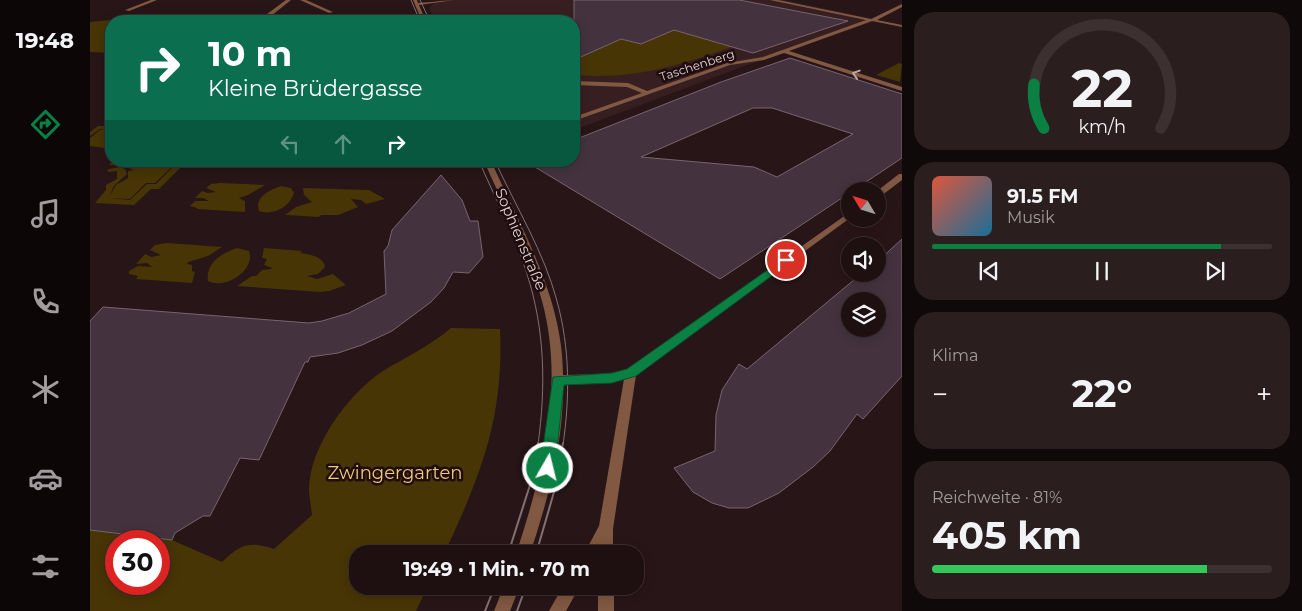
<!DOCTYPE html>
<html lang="de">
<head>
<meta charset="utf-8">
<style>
  body { margin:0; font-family:Montserrat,sans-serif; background:#2b1e1f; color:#f1f3f6; height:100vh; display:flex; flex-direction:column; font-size:19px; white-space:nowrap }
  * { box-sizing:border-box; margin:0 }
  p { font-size:16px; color:#a19d9f }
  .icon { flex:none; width:28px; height:28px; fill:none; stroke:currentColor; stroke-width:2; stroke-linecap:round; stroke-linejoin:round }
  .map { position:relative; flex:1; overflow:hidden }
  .panel { display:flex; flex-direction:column; gap:12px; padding:12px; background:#100909; width:400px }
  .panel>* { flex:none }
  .banner { position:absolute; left:15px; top:15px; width:475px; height:152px; border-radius:20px; box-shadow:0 2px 12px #0003,0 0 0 1px #3c3031; background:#0b6e4f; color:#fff; overflow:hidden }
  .needle { width:32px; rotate:308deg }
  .buttons { position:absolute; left:751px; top:182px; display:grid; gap:10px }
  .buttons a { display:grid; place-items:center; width:45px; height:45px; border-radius:50%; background:#1e1011; box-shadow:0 2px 12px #0003,0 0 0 1px #3c3031; font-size:25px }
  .speed { position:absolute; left:15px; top:530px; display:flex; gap:10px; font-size:25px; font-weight:700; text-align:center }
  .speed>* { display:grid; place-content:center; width:65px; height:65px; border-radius:50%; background:#1e1011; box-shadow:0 2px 12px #0003,0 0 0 1px #3c3031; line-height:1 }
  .speed .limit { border:8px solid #d22; background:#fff; color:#111 }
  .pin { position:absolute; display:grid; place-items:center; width:42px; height:42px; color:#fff; margin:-21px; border:2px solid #fff; border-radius:50%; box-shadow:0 1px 5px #0007 }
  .me { position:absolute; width:55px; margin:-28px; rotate:8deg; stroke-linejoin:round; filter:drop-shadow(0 0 4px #0008) }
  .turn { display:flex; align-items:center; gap:18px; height:105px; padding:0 20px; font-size:22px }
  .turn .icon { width:65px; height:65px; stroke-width:2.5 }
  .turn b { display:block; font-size:35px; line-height:42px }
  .lanes { display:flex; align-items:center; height:48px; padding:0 20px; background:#0003; justify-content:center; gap:25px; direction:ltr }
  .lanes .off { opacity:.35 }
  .big { font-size:38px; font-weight:700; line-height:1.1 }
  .panel .widget { flex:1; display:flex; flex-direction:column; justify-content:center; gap:8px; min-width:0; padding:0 18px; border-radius:20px; background:#2b1e1f }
  .panel .dial { align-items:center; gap:0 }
  .dial svg { height:130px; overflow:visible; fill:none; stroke:#3c3031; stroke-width:7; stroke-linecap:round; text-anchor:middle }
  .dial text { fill:#f1f3f6; stroke:none }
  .song { display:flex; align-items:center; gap:15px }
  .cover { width:60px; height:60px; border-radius:8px; background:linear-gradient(135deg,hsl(10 70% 55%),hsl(200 70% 35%)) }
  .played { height:5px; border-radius:2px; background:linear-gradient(90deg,#0b8043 85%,#3c3031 85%) }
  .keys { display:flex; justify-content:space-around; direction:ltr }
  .heat { display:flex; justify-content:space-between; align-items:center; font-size:28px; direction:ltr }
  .charge { height:8px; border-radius:4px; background:linear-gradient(90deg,#34c759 81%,#3c3031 0) }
  .trip { position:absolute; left:259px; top:545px; width:295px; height:50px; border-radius:20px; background:#1e1011; box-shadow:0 2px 12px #0003,0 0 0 1px #3c3031; font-weight:700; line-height:50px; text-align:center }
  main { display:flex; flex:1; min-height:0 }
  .tabs { display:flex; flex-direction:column; width:90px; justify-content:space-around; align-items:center; background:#0c0607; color:#a19d9f }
  .tabs .icon { width:35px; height:35px }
  .tabs .selected { color:#0b8043 }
  .tabs b { font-size:22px; color:#f1f3f6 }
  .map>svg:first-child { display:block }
  .built { fill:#371f21 }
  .green { fill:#483506; fill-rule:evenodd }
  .building { fill:#44333e; stroke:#77646f; fill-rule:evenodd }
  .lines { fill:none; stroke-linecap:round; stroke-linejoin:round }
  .street { fill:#815841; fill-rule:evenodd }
  .tram-far1 { stroke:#827273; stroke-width:1 }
  .tram { stroke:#827273; stroke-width:2 }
  .oneway { stroke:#bea79f }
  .route { fill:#0b8043; stroke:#07532c }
  .labels { text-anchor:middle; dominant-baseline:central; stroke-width:5; stroke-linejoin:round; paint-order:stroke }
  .far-street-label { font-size:12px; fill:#dfd2d2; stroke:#1e0c0e }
  .street-label { font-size:15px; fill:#dfd2d2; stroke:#1e0c0e }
  .near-park-label { font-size:18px; fill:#f2ca76; stroke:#1e0c0e }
</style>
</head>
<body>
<main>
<nav class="tabs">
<b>19:48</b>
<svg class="icon selected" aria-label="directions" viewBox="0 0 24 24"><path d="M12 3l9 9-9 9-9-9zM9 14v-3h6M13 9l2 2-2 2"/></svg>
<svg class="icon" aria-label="music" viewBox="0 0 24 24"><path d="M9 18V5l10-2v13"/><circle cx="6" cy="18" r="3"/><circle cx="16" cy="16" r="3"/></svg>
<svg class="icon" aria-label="phone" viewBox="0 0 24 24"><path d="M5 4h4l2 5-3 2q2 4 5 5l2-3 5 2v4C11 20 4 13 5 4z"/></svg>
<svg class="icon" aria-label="climate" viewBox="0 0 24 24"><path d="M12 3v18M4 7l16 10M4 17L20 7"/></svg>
<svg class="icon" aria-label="car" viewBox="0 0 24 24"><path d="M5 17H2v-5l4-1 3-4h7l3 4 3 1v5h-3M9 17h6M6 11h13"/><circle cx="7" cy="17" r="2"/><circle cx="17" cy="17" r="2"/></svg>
<svg class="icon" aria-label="filters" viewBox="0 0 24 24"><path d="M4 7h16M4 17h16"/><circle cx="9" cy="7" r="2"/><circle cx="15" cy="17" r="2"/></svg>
</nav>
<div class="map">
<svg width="812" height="611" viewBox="0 0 812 611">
  <rect width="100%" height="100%" fill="#281517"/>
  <!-- built -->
  <path class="built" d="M350,0H694L788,20L649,68L484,130V21H345L339,8L346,1Z"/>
  <!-- green -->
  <path class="green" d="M29,19L118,21H21V53L0,52V22Z
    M584,30L642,47C587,66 543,80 484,75V54L492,56L524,37L551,44Z
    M809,63L812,64L810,82L786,75Z
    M17,124H21V127L16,130L21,127V149L0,146V138L10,130H15L10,129L0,136V132L8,126H14Z
    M28,161V164L37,161L54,162L48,166L42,165L47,168L54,166L58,161H88L65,183H56L40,199L18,198L40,200L57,184H66L89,161H97L69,189H61L44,205L5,203L16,190V185L27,179V171L19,172L17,171L19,169L30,167L35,169L37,174L24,186L19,197L26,185L38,178V171L44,170L33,166L19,165L22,162Z
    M130,183L175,185L158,195L149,198L155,201V212L107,209V208L100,206L105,201H119L113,198H105L112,191L118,193L126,192L116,188L121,184Z
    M191,186L201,188L204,193C200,207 183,216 169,211C164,197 180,190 191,186Z
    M213,188L279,190L295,199L276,204L271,200L261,199L268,207L248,215H231L229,217L195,215L206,207L222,202L214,195Z
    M77,243L132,247L118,256L98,262L97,264L102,265V271L105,272L102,283L46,279L48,276L39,274V271L48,266L62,267L57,263L46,264L55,254L61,257L71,255L60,250L65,245Z
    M147,248L159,251C166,270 135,290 118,281C115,263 132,253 147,248Z
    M174,248L212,251L210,253C220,254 234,257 235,267L228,274L217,276L227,279L243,274L256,285L239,291L230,292L147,286L162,276H166L172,270L181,269L182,268L174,265L177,259L172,258Z
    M361,328L410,329C414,418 391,475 354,554H268V586H338L326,611H0V530L82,540L132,562C151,544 159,541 184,549L222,515C221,507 220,499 219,492C218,448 258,394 293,371C316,357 340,346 361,328ZM26,541H69V584H26Z"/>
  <!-- building -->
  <path class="building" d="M484,0H649L758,21L663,53L584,30L551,44L531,39L484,60Z
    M700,58L812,94V158L630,279L435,161H484V140L631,82ZM663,108H682L763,134L687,177L664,167L551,157Z
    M351,175L372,200L380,221H388L393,257L379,273L363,272L354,288L341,302L302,331L272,345L248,353L220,357L218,362H215L169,460L150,458L120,516H113L85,533L82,540L0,530V321L13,307L219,323L232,321L259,313L296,294L294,251L298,246L302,230Z
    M812,239V376L773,419L767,414L740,451L723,467L689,493L658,508H639L622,503L603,492L584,468L625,451L626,415L632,390L649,364L657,369L771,274H788V261ZM760,301H788V329H760Z"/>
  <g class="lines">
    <!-- street -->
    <path class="street" d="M61,0H67L39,11L35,10Z
      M196,0H201L181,16H177V14Z
      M210,0H216L243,12L239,13Z
      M323,0H327L328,3L365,0L329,5L336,21H332Z
      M680,0H688L781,19L812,4V7L787,20L812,25V27L782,21L699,51L812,87V91L694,53L674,60L640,65L484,121V117L552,93L537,87L484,85V81L538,83L557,91L637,63L673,57L776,20Z
      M394,161H401C432,230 473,298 473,375L523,374L537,370L760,212V218L546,375L523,529V554H494L509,526L534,379L523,382L473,384C474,442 458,499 440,554H426C453,472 475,386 452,301C439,253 414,207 394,161Z
      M809,174H812V180L791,196H788L787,191Z
      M414,586H430L420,611H404Z
      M473,586H490L476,611H459Z
      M508,586H524V611H508Z"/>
    <!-- tram-far1 -->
    <path class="tram-far1" d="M321,0L330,21
      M330,0L340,21
      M389,161C405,198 425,235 437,274C455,330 456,386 448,445
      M405,161C426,207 454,252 467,301C480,348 480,397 473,445"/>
    <!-- tram -->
    <path class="tram" d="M418,554L440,485L448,443
      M446,554L464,492L473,443
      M395,611L405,586
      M427,611L436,586"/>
  </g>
  <!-- one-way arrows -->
  <defs><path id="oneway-chevron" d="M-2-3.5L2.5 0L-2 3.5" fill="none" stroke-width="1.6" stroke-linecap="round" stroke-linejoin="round" transform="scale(1.25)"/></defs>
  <use class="oneway" href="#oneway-chevron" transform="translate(766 74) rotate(-162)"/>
  <!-- route -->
  <path class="route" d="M696,257L701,260L699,263L546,376L522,383L474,385L465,468L463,473L458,475L452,473L450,468L463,377L522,373L537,369Z"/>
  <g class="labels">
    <!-- far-street labels -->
    <g class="far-street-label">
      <text transform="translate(607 65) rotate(-18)">Taschenberg</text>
    </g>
    <!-- street labels -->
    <g class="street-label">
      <text transform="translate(431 239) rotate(67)">Sophienstraße</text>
    </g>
    <!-- near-park labels -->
    <g class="near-park-label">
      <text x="305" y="473">Zwingergarten</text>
    </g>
  </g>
</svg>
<div class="buttons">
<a><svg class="needle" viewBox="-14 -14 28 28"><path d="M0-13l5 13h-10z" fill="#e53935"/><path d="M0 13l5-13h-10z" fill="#a19d9f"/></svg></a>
<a><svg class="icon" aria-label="sound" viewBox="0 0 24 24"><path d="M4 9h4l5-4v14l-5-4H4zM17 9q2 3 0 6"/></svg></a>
<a><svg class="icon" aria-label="layers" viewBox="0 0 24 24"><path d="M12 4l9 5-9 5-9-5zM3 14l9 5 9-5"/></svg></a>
</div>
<div class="speed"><div class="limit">30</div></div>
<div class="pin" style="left:696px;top:260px;background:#d93025"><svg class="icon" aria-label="arrive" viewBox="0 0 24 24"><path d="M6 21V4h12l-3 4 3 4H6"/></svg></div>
<svg class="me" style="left:458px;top:468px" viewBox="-20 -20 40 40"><circle r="17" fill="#0b8043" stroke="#fff" stroke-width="3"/><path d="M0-11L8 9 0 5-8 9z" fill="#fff"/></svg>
<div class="trip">19:49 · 1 Min. · 70 m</div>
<div class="banner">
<div class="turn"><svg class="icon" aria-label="right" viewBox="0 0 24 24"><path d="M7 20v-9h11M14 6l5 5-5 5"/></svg><div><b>10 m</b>Kleine Brüdergasse</div></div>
<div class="lanes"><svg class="icon off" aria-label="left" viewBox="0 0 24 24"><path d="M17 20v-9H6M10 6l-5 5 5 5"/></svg><svg class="icon off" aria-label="ahead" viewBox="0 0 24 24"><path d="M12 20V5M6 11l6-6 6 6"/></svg><svg class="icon" aria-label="right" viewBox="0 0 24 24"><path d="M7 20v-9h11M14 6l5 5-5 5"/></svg></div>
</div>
</div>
<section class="panel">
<div class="widget dial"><svg viewBox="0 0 100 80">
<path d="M14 69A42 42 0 1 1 86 69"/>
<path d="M14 69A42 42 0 0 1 8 42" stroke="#0b8043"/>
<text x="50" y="56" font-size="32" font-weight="700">22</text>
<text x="50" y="72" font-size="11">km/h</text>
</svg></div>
<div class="widget">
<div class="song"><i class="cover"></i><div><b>91.5 FM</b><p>Musik</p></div></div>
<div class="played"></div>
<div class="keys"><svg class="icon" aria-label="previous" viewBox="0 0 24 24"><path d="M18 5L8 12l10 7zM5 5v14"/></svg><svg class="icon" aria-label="pause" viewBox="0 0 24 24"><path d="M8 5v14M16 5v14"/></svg><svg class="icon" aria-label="next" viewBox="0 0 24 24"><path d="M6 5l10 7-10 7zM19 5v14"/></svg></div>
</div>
<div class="widget"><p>Klima</p>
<div class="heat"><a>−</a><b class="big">22°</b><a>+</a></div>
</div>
<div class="widget"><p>Reichweite · 81%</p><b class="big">405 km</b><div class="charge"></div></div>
</section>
</main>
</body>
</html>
